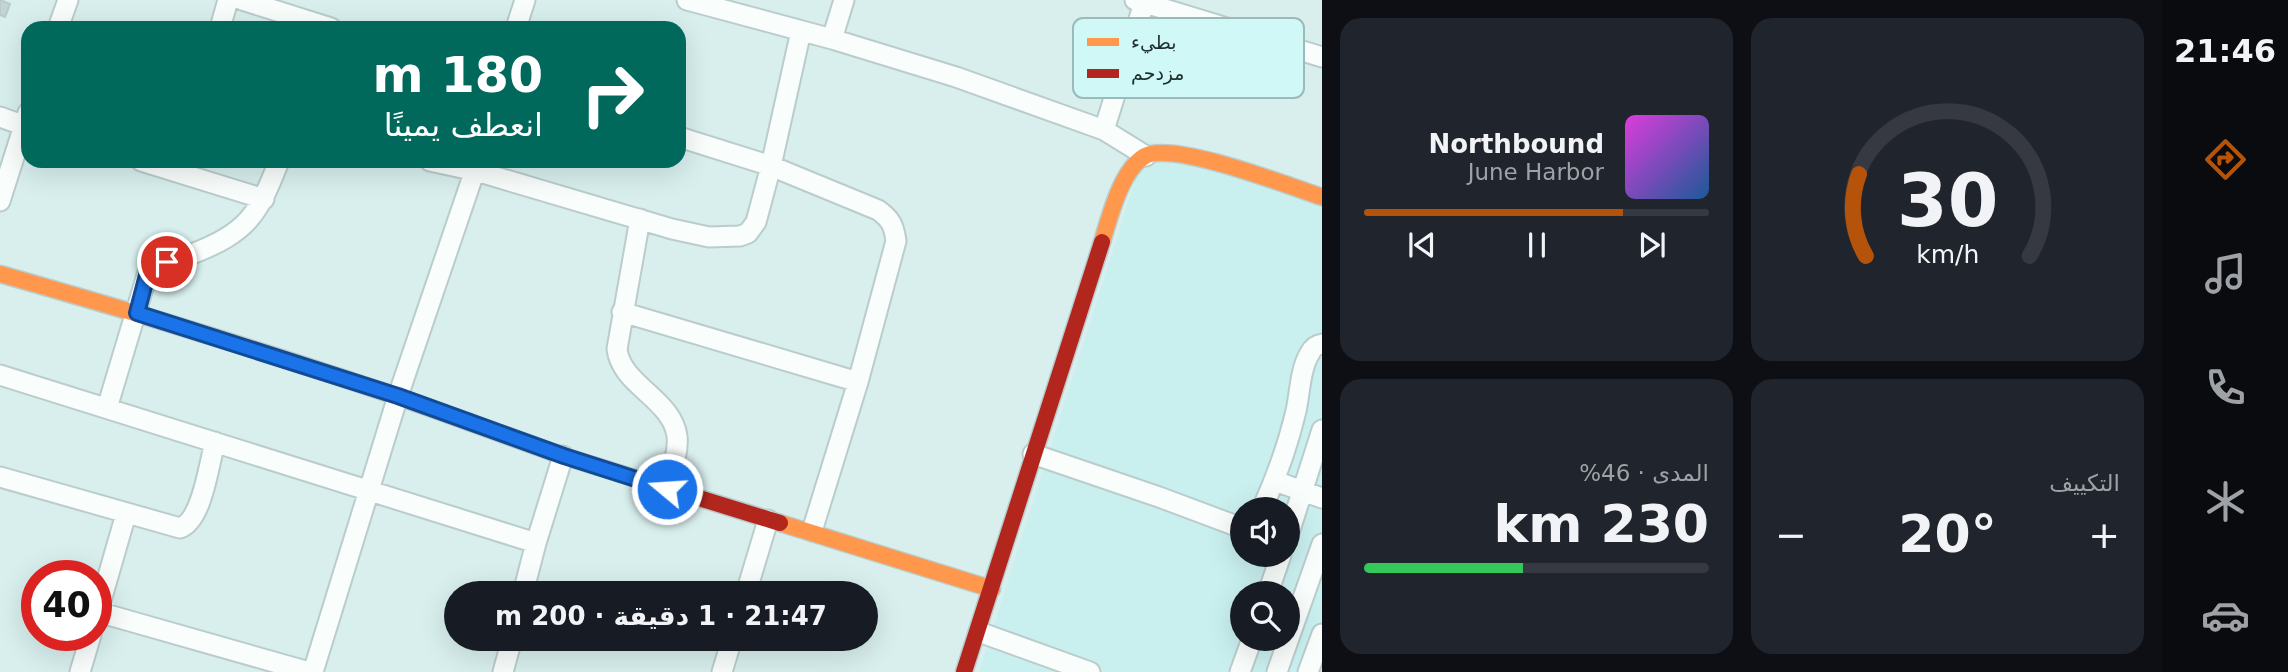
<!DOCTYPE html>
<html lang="ar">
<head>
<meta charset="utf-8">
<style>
  body { margin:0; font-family:"DejaVu Sans",Vazirmatn,sans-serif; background:#20242c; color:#f1f3f6; direction:rtl; height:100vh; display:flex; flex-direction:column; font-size:26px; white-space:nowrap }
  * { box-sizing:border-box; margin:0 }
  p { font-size:23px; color:#9ea1a6 }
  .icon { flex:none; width:38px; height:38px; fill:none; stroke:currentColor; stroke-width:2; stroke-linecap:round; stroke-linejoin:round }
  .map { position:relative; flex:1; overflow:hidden; direction:ltr }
  .panel { display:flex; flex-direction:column; gap:18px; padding:18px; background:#0d0f14; width:840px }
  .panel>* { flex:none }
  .guide { position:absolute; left:21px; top:21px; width:665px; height:147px; border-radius:21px; box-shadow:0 7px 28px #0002; direction:rtl; background:#00695c; color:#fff; overflow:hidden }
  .buttons { position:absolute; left:1230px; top:497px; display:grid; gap:14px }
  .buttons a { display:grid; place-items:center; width:70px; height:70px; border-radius:50%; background:#171b24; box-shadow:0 7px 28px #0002; font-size:35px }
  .speed { position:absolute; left:21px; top:560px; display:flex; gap:14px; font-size:35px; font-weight:700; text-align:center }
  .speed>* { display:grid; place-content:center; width:91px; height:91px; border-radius:50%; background:#171b24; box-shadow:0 7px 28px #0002; line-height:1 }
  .speed .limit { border:10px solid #d22; background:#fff; color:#111 }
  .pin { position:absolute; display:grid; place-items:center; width:60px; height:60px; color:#fff; margin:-30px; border:4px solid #fff; border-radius:50%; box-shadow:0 2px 7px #0007 }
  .me { position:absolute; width:77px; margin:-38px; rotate:288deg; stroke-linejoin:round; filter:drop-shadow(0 0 5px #0008) }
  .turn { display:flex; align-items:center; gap:24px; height:147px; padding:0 28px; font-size:32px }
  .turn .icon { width:91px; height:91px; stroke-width:2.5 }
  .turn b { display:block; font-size:49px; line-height:60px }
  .big { font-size:52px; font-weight:700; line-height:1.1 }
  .panel .widget { flex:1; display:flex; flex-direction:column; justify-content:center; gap:10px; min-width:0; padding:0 24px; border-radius:21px; background:#20242c }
  .panel .dial { align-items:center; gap:0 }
  .dial svg { height:182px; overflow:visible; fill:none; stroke:#363941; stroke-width:7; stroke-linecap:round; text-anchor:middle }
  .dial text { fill:#f1f3f6; stroke:none }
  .song { display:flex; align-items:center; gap:21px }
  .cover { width:84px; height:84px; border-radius:10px; background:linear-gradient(135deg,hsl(300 70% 55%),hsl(210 70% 35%)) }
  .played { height:7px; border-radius:4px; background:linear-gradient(90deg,#b45309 75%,#363941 75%) }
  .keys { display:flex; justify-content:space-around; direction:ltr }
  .heat { display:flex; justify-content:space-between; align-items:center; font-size:38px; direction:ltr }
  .charge { height:10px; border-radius:5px; background:linear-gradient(90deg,#34c759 46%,#363941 0) }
  .panel .tiles { flex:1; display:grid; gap:18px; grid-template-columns:repeat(2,1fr) }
  .trip { position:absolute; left:444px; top:581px; width:434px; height:70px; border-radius:35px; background:#171b24; box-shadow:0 7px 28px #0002; font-weight:700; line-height:70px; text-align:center; direction:rtl }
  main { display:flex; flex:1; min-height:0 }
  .tab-bar { display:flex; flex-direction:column; width:126px; justify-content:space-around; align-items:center; background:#090b0e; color:#9ea1a6 }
  .tab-bar .icon { width:49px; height:49px }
  .tab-bar .on { color:#b45309 }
  .tab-bar b { font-size:32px; color:#f1f3f6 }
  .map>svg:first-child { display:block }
  .built { fill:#c9f0ef; fill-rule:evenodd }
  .building { fill:#c2d5d4; stroke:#b8caca; stroke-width:2 }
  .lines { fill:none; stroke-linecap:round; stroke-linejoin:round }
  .street-casing { stroke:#bacccc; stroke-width:23 }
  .slow-casing { stroke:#bacccc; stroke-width:19 }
  .jam-casing { stroke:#bacccc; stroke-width:19 }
  .street { stroke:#f9fdfc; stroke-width:19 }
  .slow { stroke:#ff974d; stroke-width:16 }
  .jam { stroke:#b3261e; stroke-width:16 }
  .route-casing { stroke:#114b97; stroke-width:18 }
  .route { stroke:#1a73e8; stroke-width:12 }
  .key { fill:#cff8f7; stroke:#9abbba; stroke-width:2 }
  .key-label { font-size:19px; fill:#1e2e2d }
</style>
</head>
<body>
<main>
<nav class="tab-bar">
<b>21:46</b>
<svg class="icon on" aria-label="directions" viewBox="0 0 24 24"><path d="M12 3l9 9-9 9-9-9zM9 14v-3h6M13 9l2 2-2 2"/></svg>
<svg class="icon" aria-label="music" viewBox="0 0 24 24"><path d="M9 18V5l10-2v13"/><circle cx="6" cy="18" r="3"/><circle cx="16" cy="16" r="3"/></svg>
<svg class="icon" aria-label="phone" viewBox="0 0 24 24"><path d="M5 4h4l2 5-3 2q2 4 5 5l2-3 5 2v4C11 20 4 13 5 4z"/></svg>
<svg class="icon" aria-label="climate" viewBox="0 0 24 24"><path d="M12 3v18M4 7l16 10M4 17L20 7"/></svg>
<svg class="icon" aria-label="car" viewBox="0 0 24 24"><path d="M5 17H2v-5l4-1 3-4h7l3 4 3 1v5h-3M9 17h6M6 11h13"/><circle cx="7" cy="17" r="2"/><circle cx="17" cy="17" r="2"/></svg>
</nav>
<section class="panel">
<div class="tiles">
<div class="widget dial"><svg viewBox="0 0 100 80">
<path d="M14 69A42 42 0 1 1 86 69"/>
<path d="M14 69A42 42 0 0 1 11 33" stroke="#b45309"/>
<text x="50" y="56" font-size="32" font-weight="700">30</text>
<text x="50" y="72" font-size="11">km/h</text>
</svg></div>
<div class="widget">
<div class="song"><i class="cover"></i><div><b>Northbound</b><p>June Harbor</p></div></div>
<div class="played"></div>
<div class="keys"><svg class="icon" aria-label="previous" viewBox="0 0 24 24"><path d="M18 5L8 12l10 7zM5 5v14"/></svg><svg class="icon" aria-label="pause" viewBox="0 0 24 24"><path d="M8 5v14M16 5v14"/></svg><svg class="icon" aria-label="next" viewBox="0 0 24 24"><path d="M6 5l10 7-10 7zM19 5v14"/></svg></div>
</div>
<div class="widget"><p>التكييف</p>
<div class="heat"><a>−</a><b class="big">20°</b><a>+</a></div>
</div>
<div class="widget"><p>المدى · 46%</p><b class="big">230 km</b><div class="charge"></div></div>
</div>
</section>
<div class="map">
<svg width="1322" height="672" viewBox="0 0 1322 672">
  <rect width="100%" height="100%" fill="#d8efee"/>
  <!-- built -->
  <path class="built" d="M1148,140L1322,195V672H979ZM1242,509H1288V555H1242ZM1242,593H1288V639H1242Z"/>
  <!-- building -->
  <path class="building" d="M0,0L10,4L5,17L0,15Z"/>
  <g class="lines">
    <!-- street casing -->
    <g class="street-casing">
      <path id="street" d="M242,0L331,28
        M687,0L832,39L956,77L1104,130L1146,156
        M1135,0L1322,57
        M58,28L68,0
        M220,28L228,0
        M516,28L525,0
        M832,39L844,0
        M0,117L28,127
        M1104,130L1145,0
        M679,137L771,166L878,210C891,219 894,226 896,241L858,382L812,531
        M141,161L264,199
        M430,161L476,171L672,229L709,237L740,236L748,233L756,222L771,166L801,31
        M0,201L28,113
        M640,219L617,349C621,385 672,399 677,436C679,452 671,474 667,489
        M622,312L858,382
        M0,375L536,543
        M107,408L147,275L155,268C167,262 180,259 192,254C248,232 258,215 279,161
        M1033,454L1159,497L1242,528
        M0,477L180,528C202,521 209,464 215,442
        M1275,481L1322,498
        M1262,509C1276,478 1288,445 1296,411C1300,393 1300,369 1310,353C1313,347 1316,345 1322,344
        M1288,536L1322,430
        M523,593L536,543L563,456
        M746,593L768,520
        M1268,593L1281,555
        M98,612L309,672
        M96,618L126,514
        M979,632L1090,672
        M80,672L91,635
        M313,672L398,396L478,161
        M503,672L512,639
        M722,672L732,639
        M1240,672L1252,639
        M1277,672L1322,544
        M1308,672L1322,634"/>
    </g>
    <!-- slow casing -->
    <g class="slow-casing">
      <path id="slow" d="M1102,242C1110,216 1121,170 1145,156C1173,141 1289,186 1322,197
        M0,274C158,319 315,366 469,422
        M780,523L992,589"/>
    </g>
    <!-- jam casing -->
    <g class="jam-casing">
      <path id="jam" d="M469,422L563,456L780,523
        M964,672L1102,242"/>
    </g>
    <!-- street -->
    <use href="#street" class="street"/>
    <!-- slow -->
    <use href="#slow" class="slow"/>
    <!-- jam -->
    <use href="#jam" class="jam"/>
  </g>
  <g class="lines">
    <!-- route casing -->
    <g class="route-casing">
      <path id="route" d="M167,262L147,275L137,313L398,396L564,456L667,489"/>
    </g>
    <!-- route -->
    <use href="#route" class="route"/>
  </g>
  <!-- legend -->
  <rect x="1073" y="18" width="231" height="80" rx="10" class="key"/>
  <rect x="1087" y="38" width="32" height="8" fill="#ff974d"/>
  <rect x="1087" y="69" width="32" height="9" fill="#b3261e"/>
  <g class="key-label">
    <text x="1131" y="49">بطيء</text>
    <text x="1131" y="80">مزدحم</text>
  </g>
</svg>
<div class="buttons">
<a><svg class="icon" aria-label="sound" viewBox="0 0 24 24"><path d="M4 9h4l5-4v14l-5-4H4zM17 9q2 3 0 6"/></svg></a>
<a><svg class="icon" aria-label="search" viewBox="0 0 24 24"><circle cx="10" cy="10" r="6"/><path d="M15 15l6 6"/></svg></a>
</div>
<div class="speed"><div class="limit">40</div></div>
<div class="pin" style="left:167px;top:262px;background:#d93025"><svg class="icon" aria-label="arrive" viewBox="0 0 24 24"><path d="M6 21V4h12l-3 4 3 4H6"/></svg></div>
<svg class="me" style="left:667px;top:489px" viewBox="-20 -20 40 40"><circle r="17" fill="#1a73e8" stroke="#fff" stroke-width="3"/><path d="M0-11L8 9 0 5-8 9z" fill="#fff"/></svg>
<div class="trip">21:47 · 1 دقيقة · 200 m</div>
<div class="guide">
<div class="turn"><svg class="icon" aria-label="right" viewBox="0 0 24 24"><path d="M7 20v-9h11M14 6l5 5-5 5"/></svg><div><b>180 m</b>انعطف يمينًا</div></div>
</div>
</div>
</main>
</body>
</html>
